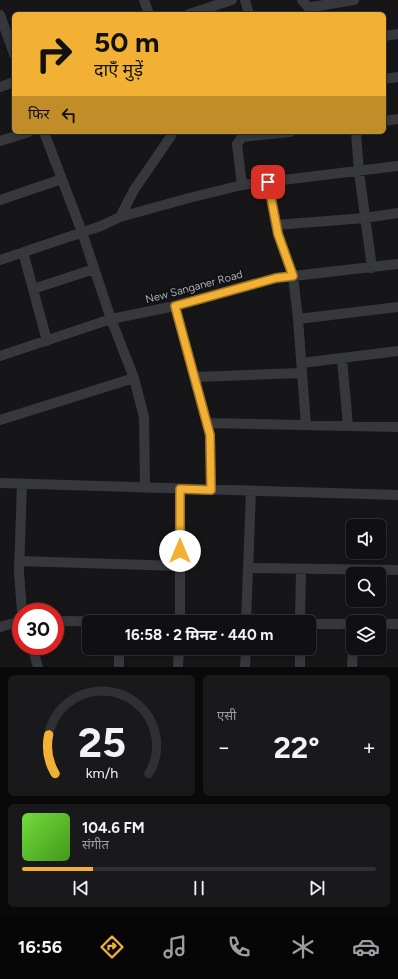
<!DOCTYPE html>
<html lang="hi">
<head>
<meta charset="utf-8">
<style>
  body { margin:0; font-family:Figtree,"Noto Sans Devanagari",sans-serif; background:#19191b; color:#f1f3f6; height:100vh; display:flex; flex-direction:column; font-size:15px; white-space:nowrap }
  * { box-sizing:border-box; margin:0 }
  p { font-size:13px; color:#9c9d9f }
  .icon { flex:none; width:22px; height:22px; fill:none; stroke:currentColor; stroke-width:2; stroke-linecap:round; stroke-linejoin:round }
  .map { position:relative; height:667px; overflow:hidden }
  .details { display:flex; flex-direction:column; gap:8px; padding:8px; background:#09090a; flex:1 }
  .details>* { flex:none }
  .hud { position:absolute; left:12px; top:12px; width:374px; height:122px; border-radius:6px; box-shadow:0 2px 6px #0003,0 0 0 1px #303032; background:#f2b134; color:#111; overflow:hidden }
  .fabs { position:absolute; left:346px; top:519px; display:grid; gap:8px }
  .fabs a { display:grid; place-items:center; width:40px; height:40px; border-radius:6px; background:#101012; box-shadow:0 2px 6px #0003,0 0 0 1px #303032; font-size:20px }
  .speed { position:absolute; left:12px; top:603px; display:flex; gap:8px; font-size:20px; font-weight:700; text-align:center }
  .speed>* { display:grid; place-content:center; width:52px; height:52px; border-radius:50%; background:#101012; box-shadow:0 2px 6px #0003,0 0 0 1px #303032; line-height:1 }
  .speed .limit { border:6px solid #d22; background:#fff; color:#111 }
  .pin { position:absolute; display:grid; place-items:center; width:34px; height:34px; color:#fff; margin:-17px; border-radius:8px; box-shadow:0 2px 6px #0006 }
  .me { position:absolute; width:44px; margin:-22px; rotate:0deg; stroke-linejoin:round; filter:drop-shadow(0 0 3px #0008) }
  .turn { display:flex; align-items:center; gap:14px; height:84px; padding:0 16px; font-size:18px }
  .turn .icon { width:52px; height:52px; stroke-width:2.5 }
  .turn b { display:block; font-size:28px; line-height:34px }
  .then { display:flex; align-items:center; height:38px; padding:0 16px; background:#0003; gap:8px; font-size:15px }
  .big { font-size:30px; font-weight:700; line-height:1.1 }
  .details .widget { flex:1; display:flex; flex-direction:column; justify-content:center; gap:6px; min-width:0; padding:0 14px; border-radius:6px; background:#19191b }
  .details .dial { align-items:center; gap:0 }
  .dial svg { height:104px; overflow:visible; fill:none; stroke:#303032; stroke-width:7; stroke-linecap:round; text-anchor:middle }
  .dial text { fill:#f1f3f6; stroke:none }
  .song { display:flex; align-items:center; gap:12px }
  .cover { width:48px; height:48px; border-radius:6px; background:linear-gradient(135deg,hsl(100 70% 55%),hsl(100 70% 35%)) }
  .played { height:4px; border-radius:2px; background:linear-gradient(90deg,#f2b134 20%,#303032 20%) }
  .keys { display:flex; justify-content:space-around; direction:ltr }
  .heat { display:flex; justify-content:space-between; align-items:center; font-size:22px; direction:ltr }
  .details .tiles { flex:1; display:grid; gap:8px; grid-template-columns:1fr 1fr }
  .widget:last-child { grid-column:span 2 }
  .trip { position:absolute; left:82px; top:615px; width:234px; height:40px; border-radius:6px; background:#101012; box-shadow:0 2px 6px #0003,0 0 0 1px #303032; font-weight:700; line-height:40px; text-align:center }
  .dock { display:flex; height:64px; justify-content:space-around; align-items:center; background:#060607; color:#9c9d9f }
  .dock .icon { width:28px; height:28px }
  .dock .active { color:#f2b134 }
  .dock b { font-size:18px; color:#f1f3f6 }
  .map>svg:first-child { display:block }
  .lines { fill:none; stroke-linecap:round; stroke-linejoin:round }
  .minor { stroke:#37383d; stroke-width:10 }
  .route-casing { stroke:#9d7322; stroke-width:10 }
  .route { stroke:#f2b134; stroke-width:7 }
  .labels { text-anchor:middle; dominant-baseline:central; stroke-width:4; stroke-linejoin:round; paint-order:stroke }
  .street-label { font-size:11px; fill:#a8adb8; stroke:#111113 }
</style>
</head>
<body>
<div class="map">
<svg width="398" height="667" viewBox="0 0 398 667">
  <rect width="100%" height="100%" fill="#161618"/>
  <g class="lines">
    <!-- minor -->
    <path class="minor" d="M144,0L149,14
      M245,0L249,14
      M302,0L308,7H312L354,0
      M189,14L232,0
      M0,15L14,54
      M384,36L398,34
      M384,79L398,77
      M0,87L14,82
      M384,121L398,119
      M44,132L82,232L111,319L134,378L144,417L145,488
      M356,132L359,172L372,268
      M0,141L29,132
      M268,182L278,234L293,276L298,319L306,425
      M242,185L237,144L242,137L290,132
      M0,200L62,179
      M120,217L134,190L171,136L172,132
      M276,225L365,218L398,213
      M23,252L47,341
      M0,260L101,226L120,217L189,198L242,185L398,166
      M33,289L94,269
      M175,306L210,435L211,490
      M298,319L398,307
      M0,356L111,319L175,306L276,278L398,264
      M342,358L348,426
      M302,363L398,351
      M195,377L302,373
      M0,420L134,378
      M207,423L398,427
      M0,483L398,495
      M180,489V622
      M19,561L180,566
      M248,568L398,570
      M22,612L19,572L22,484
      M55,621L180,622
      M246,622L251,491
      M300,622L301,570
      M309,624H353
      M379,624H398
      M0,627L21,621
      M32,646L38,667
      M119,667V648
      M178,667L179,648
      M245,667L246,648
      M300,667V648
      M352,667L353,648"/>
  </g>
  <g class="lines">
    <!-- route casing -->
    <g class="route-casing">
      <path id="route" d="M180,551V489L211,490L210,435L175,306L276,278L293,276L278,234L268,182"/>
    </g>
    <!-- route -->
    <use href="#route" class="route"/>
  </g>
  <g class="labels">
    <!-- street labels -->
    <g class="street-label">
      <text transform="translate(194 287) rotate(-15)">New Sanganer Road</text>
    </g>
  </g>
</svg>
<div class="fabs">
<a><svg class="icon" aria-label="sound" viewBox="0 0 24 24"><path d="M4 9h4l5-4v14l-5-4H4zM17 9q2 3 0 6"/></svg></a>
<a><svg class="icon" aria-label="search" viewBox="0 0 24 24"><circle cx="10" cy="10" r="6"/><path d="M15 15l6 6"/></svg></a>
<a><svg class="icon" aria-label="layers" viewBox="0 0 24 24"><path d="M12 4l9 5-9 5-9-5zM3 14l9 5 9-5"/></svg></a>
</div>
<div class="speed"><div class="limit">30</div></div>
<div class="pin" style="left:268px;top:182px;background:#d93025"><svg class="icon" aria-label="arrive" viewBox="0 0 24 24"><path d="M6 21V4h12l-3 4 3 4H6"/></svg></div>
<svg class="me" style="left:180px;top:551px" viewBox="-20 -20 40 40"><circle r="19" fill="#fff"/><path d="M0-13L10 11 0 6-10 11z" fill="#f2b134"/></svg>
<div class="trip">16:58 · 2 मिनट · 440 m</div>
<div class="hud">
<div class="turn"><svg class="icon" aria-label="right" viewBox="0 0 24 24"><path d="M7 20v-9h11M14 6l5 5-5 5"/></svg><div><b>50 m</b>दाएँ मुड़ें</div></div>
<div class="then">फिर<svg class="icon" aria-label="left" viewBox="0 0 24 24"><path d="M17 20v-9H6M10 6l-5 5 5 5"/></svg></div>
</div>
</div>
<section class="details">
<div class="tiles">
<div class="widget dial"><svg viewBox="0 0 100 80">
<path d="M14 69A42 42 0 1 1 86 69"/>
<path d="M14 69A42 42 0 0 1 9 39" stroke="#f2b134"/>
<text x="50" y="56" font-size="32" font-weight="700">25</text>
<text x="50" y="72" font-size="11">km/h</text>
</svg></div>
<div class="widget"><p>एसी</p>
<div class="heat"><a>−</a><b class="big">22°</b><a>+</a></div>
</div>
<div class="widget">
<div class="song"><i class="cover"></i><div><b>104.6 FM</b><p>संगीत</p></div></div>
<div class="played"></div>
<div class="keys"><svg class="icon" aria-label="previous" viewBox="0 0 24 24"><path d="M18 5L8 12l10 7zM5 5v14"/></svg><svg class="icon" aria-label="pause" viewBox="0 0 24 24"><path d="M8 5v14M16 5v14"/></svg><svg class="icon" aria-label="next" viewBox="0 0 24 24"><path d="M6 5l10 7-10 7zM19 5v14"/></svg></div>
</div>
</div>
</section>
<nav class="dock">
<b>16:56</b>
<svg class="icon active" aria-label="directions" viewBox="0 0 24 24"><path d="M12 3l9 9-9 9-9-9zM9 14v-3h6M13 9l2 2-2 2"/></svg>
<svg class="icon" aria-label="music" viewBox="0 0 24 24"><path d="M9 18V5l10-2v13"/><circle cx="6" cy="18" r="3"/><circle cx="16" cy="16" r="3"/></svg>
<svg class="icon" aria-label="phone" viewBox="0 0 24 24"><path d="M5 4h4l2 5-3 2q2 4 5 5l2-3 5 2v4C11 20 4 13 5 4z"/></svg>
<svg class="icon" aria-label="climate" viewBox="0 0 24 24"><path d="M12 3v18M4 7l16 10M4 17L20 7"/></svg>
<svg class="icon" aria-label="car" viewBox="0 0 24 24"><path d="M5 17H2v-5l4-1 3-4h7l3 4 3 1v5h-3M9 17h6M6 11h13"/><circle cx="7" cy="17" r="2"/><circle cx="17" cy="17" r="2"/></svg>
</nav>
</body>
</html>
